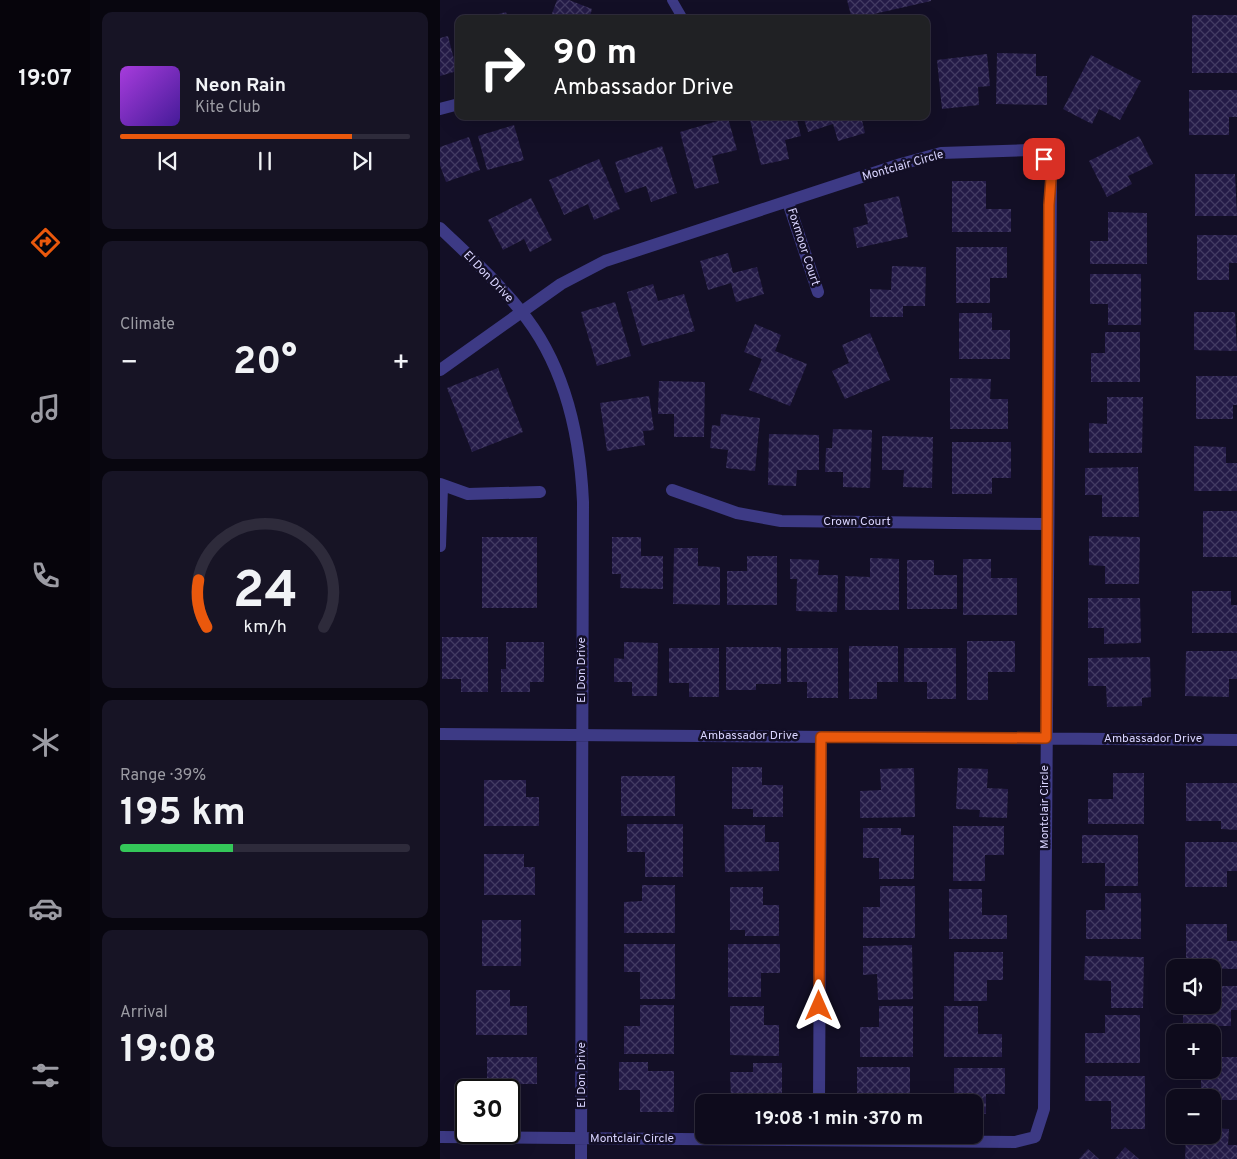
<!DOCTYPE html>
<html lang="en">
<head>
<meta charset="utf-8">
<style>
  body { margin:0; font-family:Overpass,sans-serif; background:#171425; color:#f1f3f6; height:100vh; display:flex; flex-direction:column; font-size:19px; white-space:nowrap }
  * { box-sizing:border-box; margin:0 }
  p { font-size:16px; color:#9b9ba3 }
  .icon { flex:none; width:28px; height:28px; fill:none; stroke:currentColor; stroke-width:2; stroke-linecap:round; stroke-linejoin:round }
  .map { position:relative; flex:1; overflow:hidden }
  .side { display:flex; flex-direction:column; gap:12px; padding:12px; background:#08060f; width:350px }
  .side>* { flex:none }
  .guide { position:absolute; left:15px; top:15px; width:475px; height:105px; border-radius:10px; box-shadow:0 5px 20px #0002,0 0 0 1px #2e2b3b; background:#202124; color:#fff; overflow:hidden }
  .buttons { position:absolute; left:726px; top:959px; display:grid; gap:10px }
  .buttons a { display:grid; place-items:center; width:55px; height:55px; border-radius:10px; background:#0e0b1c; box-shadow:0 5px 20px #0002,0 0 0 1px #2e2b3b; font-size:25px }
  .speed { position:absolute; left:15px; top:1079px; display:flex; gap:10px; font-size:25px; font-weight:700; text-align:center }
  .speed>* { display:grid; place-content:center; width:65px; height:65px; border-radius:50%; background:#0e0b1c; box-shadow:0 5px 20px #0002,0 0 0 1px #2e2b3b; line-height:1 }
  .speed .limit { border:2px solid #111; border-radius:8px; background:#fff; color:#111 }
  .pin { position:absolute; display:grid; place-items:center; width:42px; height:42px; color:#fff; margin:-21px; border-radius:10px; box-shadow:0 2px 8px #0006 }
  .me { position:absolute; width:55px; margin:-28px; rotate:0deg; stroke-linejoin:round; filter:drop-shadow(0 0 4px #0008) }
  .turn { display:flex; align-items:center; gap:18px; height:105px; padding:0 15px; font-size:22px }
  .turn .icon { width:65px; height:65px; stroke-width:2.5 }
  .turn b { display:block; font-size:35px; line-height:42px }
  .big { font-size:38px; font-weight:700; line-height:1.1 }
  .side .tile { flex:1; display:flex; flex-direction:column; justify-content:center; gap:8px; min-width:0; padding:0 18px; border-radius:10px; background:#171425 }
  .side .dial { align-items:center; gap:0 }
  .dial svg { height:130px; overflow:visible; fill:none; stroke:#2e2b3b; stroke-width:7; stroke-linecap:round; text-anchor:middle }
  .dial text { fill:#f1f3f6; stroke:none }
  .song { display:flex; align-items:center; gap:15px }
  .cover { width:60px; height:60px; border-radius:8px; background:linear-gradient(135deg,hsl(280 70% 55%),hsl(260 70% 35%)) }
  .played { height:5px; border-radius:2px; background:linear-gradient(90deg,#ea580c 80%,#2e2b3b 80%) }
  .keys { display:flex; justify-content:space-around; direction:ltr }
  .heat { display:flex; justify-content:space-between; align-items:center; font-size:28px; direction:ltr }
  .charge { height:8px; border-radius:4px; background:linear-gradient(90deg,#34c759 39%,#2e2b3b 0) }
  .trip { position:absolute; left:255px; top:1094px; width:288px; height:50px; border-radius:10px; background:#0e0b1c; box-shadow:0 5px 20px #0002,0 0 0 1px #2e2b3b; font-weight:700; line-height:50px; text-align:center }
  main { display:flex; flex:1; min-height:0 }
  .tab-bar { display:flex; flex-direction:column; width:90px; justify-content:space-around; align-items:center; background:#06040b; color:#9b9ba3 }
  .tab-bar .icon { width:35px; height:35px }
  .tab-bar .selected { color:#ea580c }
  .tab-bar b { font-size:22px; color:#f1f3f6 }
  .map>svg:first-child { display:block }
  .building { fill:url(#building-cross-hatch) }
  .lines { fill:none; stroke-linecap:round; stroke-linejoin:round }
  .service { stroke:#3d3a85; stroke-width:10 }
  .minor { stroke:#3d3a85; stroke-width:12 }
  .route-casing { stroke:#983908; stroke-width:12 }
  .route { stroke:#ea580c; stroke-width:9 }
  .labels { text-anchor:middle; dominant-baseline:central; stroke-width:5; stroke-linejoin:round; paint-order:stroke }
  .street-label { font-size:12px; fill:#d9d4ff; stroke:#130f26 }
</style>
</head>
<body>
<main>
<nav class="tab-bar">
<b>19:07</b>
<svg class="icon selected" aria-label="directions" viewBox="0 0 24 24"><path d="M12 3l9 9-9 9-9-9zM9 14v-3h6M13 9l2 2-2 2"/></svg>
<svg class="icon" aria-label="music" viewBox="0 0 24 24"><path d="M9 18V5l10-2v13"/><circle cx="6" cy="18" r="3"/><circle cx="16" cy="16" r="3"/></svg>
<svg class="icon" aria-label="phone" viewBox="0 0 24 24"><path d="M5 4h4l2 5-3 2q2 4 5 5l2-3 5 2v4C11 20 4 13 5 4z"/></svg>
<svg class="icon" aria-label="climate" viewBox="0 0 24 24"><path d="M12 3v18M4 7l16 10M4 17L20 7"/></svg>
<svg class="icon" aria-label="car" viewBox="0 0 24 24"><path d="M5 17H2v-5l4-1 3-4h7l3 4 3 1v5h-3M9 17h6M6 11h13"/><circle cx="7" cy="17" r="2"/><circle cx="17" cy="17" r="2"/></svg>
<svg class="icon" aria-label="filters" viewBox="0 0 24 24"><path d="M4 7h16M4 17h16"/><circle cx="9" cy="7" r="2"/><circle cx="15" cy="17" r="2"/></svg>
</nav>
<section class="side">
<div class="tile">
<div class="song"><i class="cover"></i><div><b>Neon Rain</b><p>Kite Club</p></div></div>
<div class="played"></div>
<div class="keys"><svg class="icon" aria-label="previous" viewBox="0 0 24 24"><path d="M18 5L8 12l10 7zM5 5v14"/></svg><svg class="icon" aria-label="pause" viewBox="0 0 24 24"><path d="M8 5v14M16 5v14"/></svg><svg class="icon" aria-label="next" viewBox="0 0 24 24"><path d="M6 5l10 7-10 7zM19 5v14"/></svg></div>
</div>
<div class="tile"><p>Climate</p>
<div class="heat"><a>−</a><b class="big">20°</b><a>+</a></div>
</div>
<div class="tile dial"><svg viewBox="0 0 100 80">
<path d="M14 69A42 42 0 1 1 86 69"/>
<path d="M14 69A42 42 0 0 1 9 40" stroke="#ea580c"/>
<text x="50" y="56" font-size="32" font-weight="700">24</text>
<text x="50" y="72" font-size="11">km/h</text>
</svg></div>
<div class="tile"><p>Range · 39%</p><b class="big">195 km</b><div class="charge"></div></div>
<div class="tile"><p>Arrival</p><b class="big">19:08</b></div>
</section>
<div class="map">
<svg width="797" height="1159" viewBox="0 0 797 1159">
  <defs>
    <pattern id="building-cross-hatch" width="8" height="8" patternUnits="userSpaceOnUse" patternTransform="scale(1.25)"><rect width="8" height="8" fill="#241b47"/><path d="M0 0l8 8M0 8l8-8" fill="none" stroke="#433b63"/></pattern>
  </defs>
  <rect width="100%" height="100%" fill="#130f26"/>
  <!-- building -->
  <path class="building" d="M117,0H129L152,9L149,19H110Z
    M407,0H491V1L412,19Z
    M66,12L68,19H43V18Z
    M752,15H797V73H752Z
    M8,36L17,71L0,76V38Z
    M557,53L596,54V76H607V105L556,104Z
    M547,54L550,86L538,87L539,105L502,109L497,60Z
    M651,55L701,81L680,120L659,109L652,124L623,109Z
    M749,90H797V117H789V135H749Z
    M309,116H356L361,136L345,140L349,159L321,165Z
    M363,116H421L425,133L398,141L393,124L368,132Z
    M288,118L297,150L272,156L279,183L255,189L240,132Z
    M74,125L84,160L47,170L38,136Z
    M699,136L713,164L688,176L692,184L667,197L649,161Z
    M29,137L40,170L6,182L0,165V147Z
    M222,146L237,193L211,202L206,186L185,193L175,162Z
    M159,159L180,209L154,220L148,204L124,215L109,180Z
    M755,174H795L797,216H755Z
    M512,181H546V209H571V232H512Z
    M459,196L468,237L417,248L413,228L428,224L424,204Z
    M91,198L112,240L90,252L84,239L63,250L48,220Z
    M668,212L707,213V264H650V241H668Z
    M757,235H797V263H789V280H757Z
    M516,247H567V278H550V303H516Z
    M288,253L293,273L317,267L324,294L296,302L291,283L268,290L260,261Z
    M452,266L486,267L485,306H463V317H430V289L451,290Z
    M650,274H701V325H668V304H650Z
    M213,284L218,301L244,294L255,331L202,346L187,292Z
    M175,302L191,356L157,366L141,312Z
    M754,312H795L797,351L754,350Z
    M519,313H552V330H570V359H519Z
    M315,324L341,335L335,351L367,364L350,406L309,390L322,359L304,352Z
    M665,332H700V382H651V353H665Z
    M430,333L450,380L405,399L392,371L409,363L402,345Z
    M58,368L83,432L32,452L7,388Z
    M756,376H797V405H793V419H756Z
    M510,378L551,379L550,399H568V429H510Z
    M219,381L265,382L264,437H234V414H218Z
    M209,396L214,430L203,431L205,445L167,451L160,403Z
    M667,397H703L702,453H649V423L667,424Z
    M281,414L320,418L315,471L286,468L288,450L270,448L272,425L280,426Z
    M393,429L432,430L430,488L403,487V472H385L386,448H392Z
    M329,434L379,435V470H357L356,486L328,485Z
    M442,436L493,437L492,488L463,487L464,470H442Z
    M512,442H571V478H552V494H512Z
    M754,446L786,447V463H797V491H754Z
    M698,467L699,517H662V495H645V468Z
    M763,511H797V557H763Z
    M649,536L700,537L699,584H665V566L649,565Z
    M42,537H97V608H42Z
    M172,537H201V556H223V589L180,588L181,574H172Z
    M234,548H258V566L280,567V605L233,604Z
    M307,556H337V605H287V571H307Z
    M430,558L459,559V610H405V576L430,577Z
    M350,559L379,560L378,575H398L397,612L356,611L357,579H350Z
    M523,559H551V578H577V615H523Z
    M467,560H494V575H517V609H467Z
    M752,591H791V605H797V633H752Z
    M648,598H700L701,643L664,644V628H648Z
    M2,637H48V692H21V679H2Z
    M527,641H575V672H548V700H527Z
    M66,642H104V682H90V692H61V669H66Z
    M184,642L218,643L217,696H192V682H174V658L184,659Z
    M409,646H458V682H437V699H409Z
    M286,647H341V684H316V690H286Z
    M229,648H279V697H249V683H229Z
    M347,648H398V698H367V682H347Z
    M464,648H516V699H487V682H464Z
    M746,651H797V679H789V697L745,696Z
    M710,657L711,697L702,698V706L667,707L666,686H648V658Z
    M292,767H322V785H343V817H313V809H292Z
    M474,768L475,817L420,818V791L441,790L440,769Z
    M518,768L548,769L547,788L568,789L567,818L539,817L540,810L516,809Z
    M673,773H704V824H648V799H673Z
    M181,776H235V816H181Z
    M44,780H86V797H99V826H44Z
    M746,783H797V830L781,829V821H746Z
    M187,824H243V877H205V852H187Z
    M284,825H325V842H339V871L285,872Z
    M513,826H564V855H545V881H513Z
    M423,828H461V835H474V879H439V858H423Z
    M642,835H698V886H665V863H642Z
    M745,842H797V871H787V887H745Z
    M44,854H84V867H95V895H44Z
    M202,885H235V933H184V902L202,901Z
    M440,886H475V938H423V907H440Z
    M290,887H323V905H339V936H305V930H290Z
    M509,889H542V915H567V939H509Z
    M665,893H701V939H646V910H665Z
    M42,920H81V966H42Z
    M746,924H787V941H797V969L746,968Z
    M184,944H235V999H200V972H184Z
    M288,944H340V973H321V997H288Z
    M472,945L473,999L438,1000L437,974L423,975V946Z
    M514,952H563V980H547V1001H514Z
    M645,956L704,957L703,1008H671V981L644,980Z
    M772,986H797V1010H791V1026H743V1005H772Z
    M36,990H70V1006H87V1035H36Z
    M200,1005H234V1054H184V1026H200Z
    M290,1006H324V1025H339V1056L290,1055Z
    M439,1006H473V1057H420V1027H439Z
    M504,1006H538V1034H562V1057H504Z
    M665,1015H700V1063H645V1033H665Z
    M47,1057H97V1084H80V1103H69V1090H47Z
    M772,1057H797V1100H772V1098H761V1070H772Z
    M179,1062H208V1071H234V1112H200V1090H179Z
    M313,1063H342V1096H322V1102H291L290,1072H313Z
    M417,1067H470V1102H437V1093H417Z
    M514,1068H565V1094H546V1114H534V1102H514Z
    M645,1076H705V1129H671V1101H645Z
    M772,1128L789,1129L788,1145H797V1159H745L746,1135H772Z
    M685,1147L699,1159H675Z
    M648,1149L659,1159H639Z"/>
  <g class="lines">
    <!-- service -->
    <path class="service" d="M232,0L243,19"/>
    <!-- minor -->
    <path class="minor" d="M0,109L19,104
      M348,202L378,292
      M0,228C27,254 56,280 80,310C125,364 140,434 143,502L141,1159
      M0,370L121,284L165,261L461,164L501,153L590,150L604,159L611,179L604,1109L595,1137L575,1142L0,1137
      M0,484L28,494L100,492
      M232,490L297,513L341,521L607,524
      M0,546L2,487
      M0,734L797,740
      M379,1102L381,737"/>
  </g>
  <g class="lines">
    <!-- route casing -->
    <g class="route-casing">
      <path id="route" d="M379,1006L381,737L606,738L609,205L611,179L604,159"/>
    </g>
    <!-- route -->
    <use href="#route" class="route"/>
  </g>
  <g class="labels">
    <!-- street labels -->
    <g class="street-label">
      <text transform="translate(463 166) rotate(-16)">Montclair Circle</text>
      <text transform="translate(363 247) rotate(72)">Foxmoor Court</text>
      <text transform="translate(48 277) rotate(46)">El Don Drive</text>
      <text x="417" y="522">Crown Court</text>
      <text transform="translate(142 670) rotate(-90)">El Don Drive</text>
      <text x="309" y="736">Ambassador Drive</text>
      <text x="713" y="739">Ambassador Drive</text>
      <text transform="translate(605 807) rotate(-90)">Montclair Circle</text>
      <text transform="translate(142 1075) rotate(-90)">El Don Drive</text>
      <text x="192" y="1139">Montclair Circle</text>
    </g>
  </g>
</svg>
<div class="buttons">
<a><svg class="icon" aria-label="sound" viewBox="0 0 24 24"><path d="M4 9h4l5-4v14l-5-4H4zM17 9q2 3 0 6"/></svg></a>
<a>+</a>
<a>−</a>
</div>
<div class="speed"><div class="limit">30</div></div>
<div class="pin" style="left:604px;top:159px;background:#d93025"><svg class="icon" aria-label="arrive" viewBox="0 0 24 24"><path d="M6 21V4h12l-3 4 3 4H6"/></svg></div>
<svg class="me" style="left:379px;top:1006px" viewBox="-20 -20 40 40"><path d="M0-17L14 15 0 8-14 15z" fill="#ea580c" stroke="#fff" stroke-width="4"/></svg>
<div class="trip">19:08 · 1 min · 370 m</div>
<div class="guide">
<div class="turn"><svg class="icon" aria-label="right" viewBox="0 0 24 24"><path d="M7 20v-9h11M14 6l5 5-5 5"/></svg><div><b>90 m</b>Ambassador Drive</div></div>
</div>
</div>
</main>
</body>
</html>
